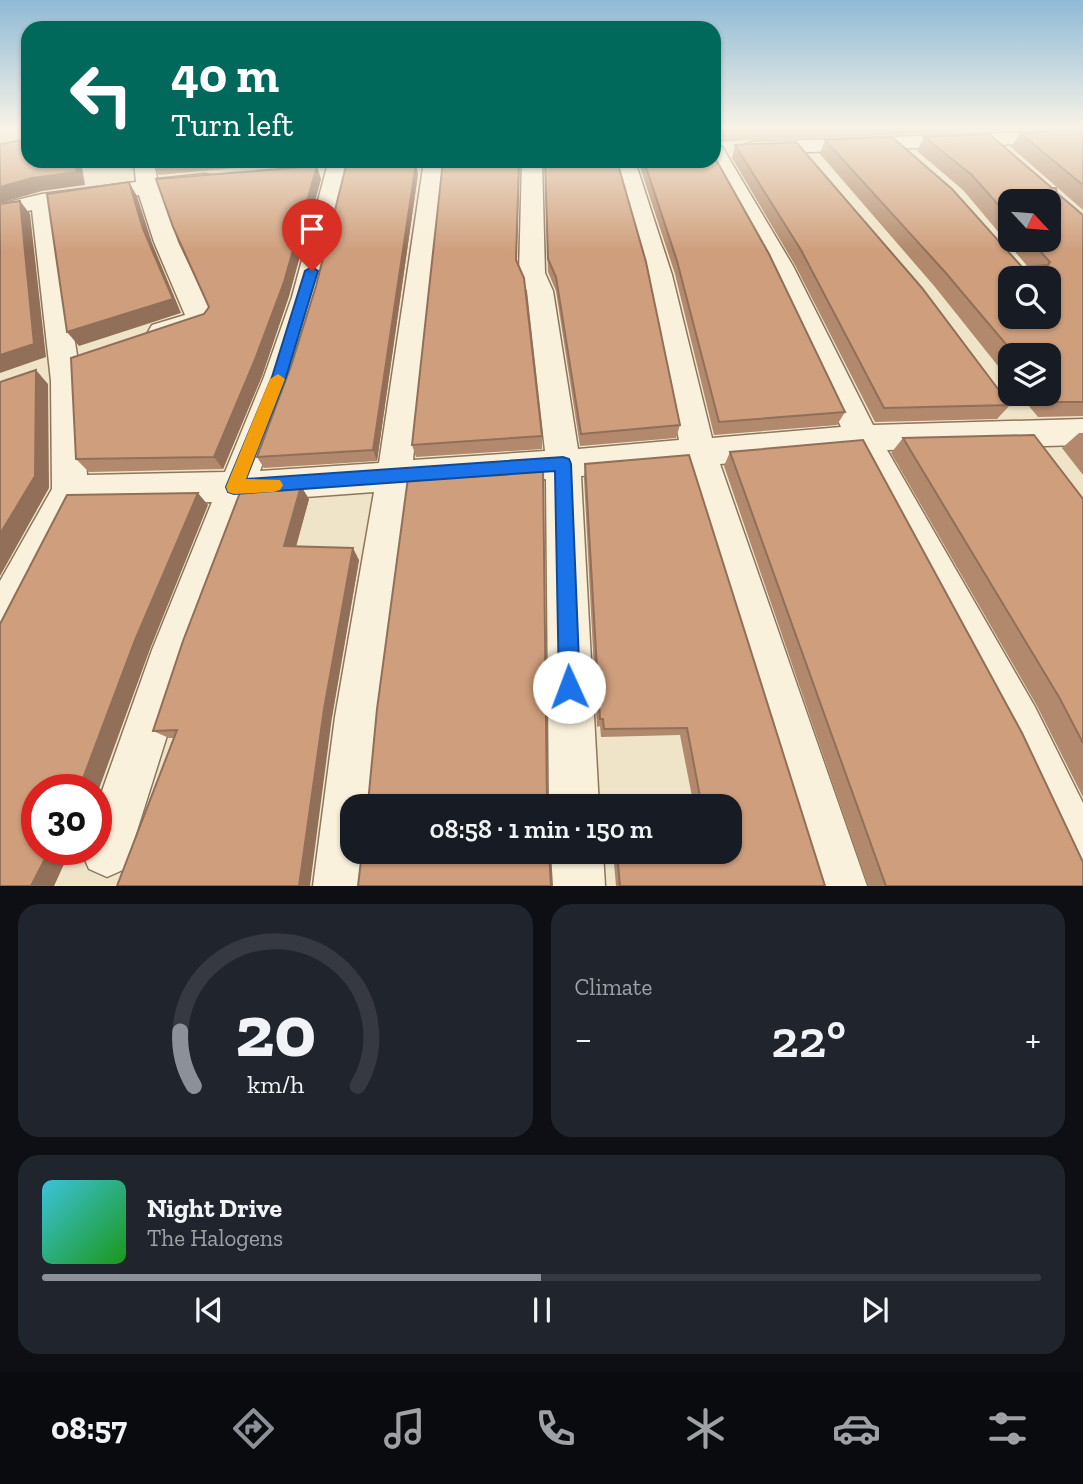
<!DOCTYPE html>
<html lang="en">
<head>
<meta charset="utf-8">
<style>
  body { margin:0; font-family:"Zilla Slab",serif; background:#20242c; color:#f1f3f6; height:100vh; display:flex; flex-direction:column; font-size:26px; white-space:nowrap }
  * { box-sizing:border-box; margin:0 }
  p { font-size:23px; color:#9ea1a6 }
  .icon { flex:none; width:38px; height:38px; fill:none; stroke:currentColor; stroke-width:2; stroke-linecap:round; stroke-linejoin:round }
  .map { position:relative; height:886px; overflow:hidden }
  .panel { display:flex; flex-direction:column; gap:18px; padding:18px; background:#0d0f14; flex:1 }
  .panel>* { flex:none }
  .banner { position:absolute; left:21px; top:21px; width:700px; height:147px; border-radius:21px; box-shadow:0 2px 5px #0004; background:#00695c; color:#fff; overflow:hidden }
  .needle { width:46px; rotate:116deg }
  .buttons { position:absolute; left:998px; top:189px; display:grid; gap:14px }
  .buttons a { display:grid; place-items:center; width:63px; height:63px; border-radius:14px; background:#171b24; box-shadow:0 2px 5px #0004; font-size:35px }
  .speed { position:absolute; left:21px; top:774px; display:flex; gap:14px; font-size:35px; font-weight:700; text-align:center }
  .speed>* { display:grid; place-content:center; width:91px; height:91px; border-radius:50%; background:#171b24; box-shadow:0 2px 5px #0004; line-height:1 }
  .speed .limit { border:10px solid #d22; background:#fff; color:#111 }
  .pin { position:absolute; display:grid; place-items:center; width:60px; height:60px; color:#fff; margin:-72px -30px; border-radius:50% 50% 50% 0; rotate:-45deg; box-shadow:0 0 7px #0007 }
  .pin .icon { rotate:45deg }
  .me { position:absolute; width:77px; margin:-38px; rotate:358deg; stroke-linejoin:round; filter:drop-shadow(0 0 5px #0008) }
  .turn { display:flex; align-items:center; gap:24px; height:147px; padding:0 35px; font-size:32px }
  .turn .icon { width:91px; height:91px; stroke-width:2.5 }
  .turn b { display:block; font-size:49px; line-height:60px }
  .big { font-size:52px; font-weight:600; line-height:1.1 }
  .panel .tile { flex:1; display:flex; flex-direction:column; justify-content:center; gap:10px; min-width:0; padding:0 24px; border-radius:21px; background:#20242c }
  .panel .dial { align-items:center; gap:0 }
  .dial svg { height:182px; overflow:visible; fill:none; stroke:#363941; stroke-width:7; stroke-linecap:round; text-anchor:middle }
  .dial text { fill:#f1f3f6; stroke:none }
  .song { display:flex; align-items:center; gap:21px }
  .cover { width:84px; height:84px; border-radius:10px; background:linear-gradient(135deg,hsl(190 70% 55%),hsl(120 70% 35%)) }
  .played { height:7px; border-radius:4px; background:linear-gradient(90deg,#8c9099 50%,#363941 50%) }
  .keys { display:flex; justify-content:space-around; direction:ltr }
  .heat { display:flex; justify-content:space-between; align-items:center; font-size:38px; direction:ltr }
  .panel .tiles { flex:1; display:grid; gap:18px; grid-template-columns:1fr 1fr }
  .tile:last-child { grid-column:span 2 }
  .trip { position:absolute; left:340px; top:794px; width:402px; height:70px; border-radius:21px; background:#171b24; box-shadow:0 2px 5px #0004; font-weight:600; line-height:70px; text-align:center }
  .menu { display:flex; height:112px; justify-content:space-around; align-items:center; background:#090b0e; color:#9ea1a6 }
  .menu .icon { width:49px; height:49px }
  .menu .active { color:#8c9099 }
  .menu b { font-size:32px; color:#f1f3f6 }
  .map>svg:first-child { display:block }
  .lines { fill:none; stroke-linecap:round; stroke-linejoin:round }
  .minor-casing { stroke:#8d765c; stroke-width:3 }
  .minor { fill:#faf1dc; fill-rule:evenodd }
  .wall { fill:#b2896c; fill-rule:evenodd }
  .shaded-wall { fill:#916f58 }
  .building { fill:#cf9f7d; stroke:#916f58; stroke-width:2; fill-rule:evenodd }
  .route { fill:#1a73e8; stroke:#114b97; stroke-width:2 }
  .slow { fill:#f59e0b }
</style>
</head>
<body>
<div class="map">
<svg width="1083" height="886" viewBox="0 0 1083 886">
  <rect width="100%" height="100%" fill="#f0e4c8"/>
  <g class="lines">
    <!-- minor casing -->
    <g class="minor-casing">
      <path id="minor" d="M1083,130V142L753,154L746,152L743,148L746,144L753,142Z
        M714,144L721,146L724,150L793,266L873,425L1083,419V445L887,450L1035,707L1083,803V884L1065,876L1003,739L854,452L720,464L867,886H814L686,467L581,476L599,807H549L546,479L410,489L381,717L373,807H352V852H368L365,886H313L335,717L374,492L249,501L194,650L125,869L107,877L89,869L81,851L82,849H96V808L152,650L212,502L80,505L15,635L0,641V581L52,489L51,381L32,210L0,218V204L42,194L136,182L134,161H154L157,179L204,174L212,175L215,180L212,185L161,192L178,242L215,319L211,325L162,342L152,339L148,332L152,325L185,315L154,242L139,195L54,206L81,381L87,475L225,472L264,377L292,297L327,167L337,161L345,163L349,167L318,297L294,377L260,471L379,463L424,161H440L442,164L413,460L545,451L527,291L519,273L522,161H542L545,273L553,291L578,449L679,440L646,275L615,161H635L672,275L712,438L841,427L767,266L710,161H714Z
        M551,852H603L605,886H553Z"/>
    </g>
    <!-- minor -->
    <use href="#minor" class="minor"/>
  </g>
  <!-- wall -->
  <path class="wall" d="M714,128H969L965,132L714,142Z
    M987,128H1059H1058L992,131Z
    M1083,130V210L1011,147L1020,133Z
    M924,137L1057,193L1083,215V416L1038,417L1019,394H1048V355H1010V381L935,287L820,154L825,140L1022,267H1028L963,190L917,151ZM1010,201L1048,240H1010Z
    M735,145L1010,405L997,419L875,422L795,265L732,158Z
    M152,161H309L159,175Z
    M545,161L680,425L676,438L580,446L556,291L548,272Z
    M638,161H714L845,412L837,425L714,435L675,274Z
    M418,174L377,461L264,468L257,457Z
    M321,179L289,296L262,376L223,469L89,472L76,459Z
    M517,262L542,436V449L416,457L412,445Z
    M1079,433H1083V475L1062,448Z
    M903,438L1083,499V797L1037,706L891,453Z
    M730,452L1083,886H868L724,466Z
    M585,464L825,886H616L613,852H730V807H694L680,735L601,737L600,726L597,727L584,478Z
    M309,499L296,546L359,560L332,717L174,738H169L153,731Z"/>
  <!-- shaded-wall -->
  <path class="shaded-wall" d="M75,161H81L85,185L42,191L0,203V187Z
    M519,161H520L516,273V260Z
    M416,163L418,174L377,461L373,450Z
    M317,166L321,179L289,296L262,376L223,469L214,457Z
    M129,182L137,196L152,243L181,313L79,346L67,332Z
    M20,201L30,214L46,357L0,373V355Z
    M36,370L48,384L49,488L0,576V534Z
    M301,486L309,499L293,558L284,546Z
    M198,493L208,505L150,649L96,797V789H79L135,640Z
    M353,548L359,560L332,717L310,886H299L324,709Z
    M50,849H71L54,886H31Z"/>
  <!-- building -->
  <path class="building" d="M714,128H770L715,130L714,146Z
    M1083,130V185L1020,133Z
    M989,134L1052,188H1056L1057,193L1083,215V402H1054L1046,394H1048V355H1015L945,272L825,140L892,137L952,189L1022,267L1048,265L1050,262L1030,240H1048V201H1010V218L972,175L924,137ZM1010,278H1048V317H1010Z
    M28,139V161H75L77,172L32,178L0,187V144Z
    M796,142L922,288L1010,405L884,408L801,250L735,145Z
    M714,156L769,254L845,412L719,422L677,261L644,161H714Z
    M443,161H519L516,260L524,278L542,436L412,445Z
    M545,161H617L646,262L680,425L581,434L556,277L548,259Z
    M416,163L373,450L257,457L291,366L316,286L346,166Z
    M317,166L284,282L254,362L214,457L76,459L71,358L204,314L209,307L173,227L156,179Z
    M129,182L143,229L173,299L67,332L47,194Z
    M20,201L34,344L0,355V204Z
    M36,370L35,476L0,534V382Z
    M1034,435L1083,499V743L1059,697L903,438Z
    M863,440L1022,733L1083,862V886H886L730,452Z
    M689,455L825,886H620L617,852H730V807H702L687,728L604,729L603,719H600L585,464Z
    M543,468L547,803L558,805V807H352V847H346V805L368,803L377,709L408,478Z
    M301,486L284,546L353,548L324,709L299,886H117L177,730L153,731L183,641L241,490Z
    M198,493L135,640L79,789H37V849H50L31,886H0V624L67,495Z
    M362,852H549L551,886H358Z"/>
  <!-- sky -->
  <linearGradient id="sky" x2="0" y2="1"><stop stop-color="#8fbad6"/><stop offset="0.51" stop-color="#f8f3e6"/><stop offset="1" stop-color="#f8f3e6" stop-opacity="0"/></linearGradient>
  <rect width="1083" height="251" fill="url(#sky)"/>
  <!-- route -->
  <path class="route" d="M312,267L318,271L286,377L246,479L563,457L569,459L571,464L580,687L577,695L569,698L562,695L559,687L555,471L234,494L228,492L226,487L272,377L305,271Z"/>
  <!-- slow -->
  <path class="slow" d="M278,374L285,379L246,479L280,480L283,485L280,490L274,492L234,494L228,492L226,487L270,379Z"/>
</svg>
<div class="buttons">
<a><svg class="needle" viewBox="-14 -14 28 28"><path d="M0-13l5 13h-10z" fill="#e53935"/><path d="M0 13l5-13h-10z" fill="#9ea1a6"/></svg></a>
<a><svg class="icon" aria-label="search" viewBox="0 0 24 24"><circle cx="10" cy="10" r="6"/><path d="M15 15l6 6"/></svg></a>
<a><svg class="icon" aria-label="layers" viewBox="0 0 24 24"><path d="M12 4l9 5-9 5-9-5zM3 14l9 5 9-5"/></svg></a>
</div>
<div class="speed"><div class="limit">30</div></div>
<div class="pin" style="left:312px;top:271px;background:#d93025"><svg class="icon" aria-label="arrive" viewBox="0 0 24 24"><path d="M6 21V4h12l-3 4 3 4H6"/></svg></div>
<svg class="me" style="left:569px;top:687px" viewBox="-20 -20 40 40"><circle r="19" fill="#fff"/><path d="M0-13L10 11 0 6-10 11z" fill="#1a73e8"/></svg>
<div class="trip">08:58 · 1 min · 150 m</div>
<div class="banner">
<div class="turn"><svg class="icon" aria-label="left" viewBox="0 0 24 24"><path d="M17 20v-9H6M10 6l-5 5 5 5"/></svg><div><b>40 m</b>Turn left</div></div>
</div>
</div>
<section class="panel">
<div class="tiles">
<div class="tile dial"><svg viewBox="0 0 100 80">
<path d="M14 69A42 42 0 1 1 86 69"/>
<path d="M14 69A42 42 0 0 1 8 45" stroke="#8c9099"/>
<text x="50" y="56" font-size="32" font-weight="700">20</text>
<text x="50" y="72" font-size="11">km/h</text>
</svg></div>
<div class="tile"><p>Climate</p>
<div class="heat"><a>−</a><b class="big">22°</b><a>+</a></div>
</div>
<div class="tile">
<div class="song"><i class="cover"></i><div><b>Night Drive</b><p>The Halogens</p></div></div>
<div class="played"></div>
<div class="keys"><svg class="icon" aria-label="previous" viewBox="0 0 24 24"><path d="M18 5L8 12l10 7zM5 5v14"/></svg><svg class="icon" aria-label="pause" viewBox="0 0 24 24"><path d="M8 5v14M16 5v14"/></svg><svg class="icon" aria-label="next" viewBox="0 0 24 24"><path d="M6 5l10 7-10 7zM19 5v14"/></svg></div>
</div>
</div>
</section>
<nav class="menu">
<b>08:57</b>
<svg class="icon active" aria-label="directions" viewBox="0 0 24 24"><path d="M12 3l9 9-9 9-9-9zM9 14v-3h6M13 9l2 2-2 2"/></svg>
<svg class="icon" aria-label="music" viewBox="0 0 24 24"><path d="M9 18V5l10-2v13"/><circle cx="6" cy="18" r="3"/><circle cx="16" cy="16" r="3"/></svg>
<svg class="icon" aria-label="phone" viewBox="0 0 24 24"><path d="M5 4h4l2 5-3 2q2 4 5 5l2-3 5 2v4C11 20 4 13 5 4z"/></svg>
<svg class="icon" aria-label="climate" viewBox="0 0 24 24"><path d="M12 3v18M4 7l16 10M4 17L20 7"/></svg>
<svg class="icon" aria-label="car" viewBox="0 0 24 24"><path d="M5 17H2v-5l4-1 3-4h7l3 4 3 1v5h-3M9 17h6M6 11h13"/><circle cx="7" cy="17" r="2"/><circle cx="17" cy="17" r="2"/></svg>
<svg class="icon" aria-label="filters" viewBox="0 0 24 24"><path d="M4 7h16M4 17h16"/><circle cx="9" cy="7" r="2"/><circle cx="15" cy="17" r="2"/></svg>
</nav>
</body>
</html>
